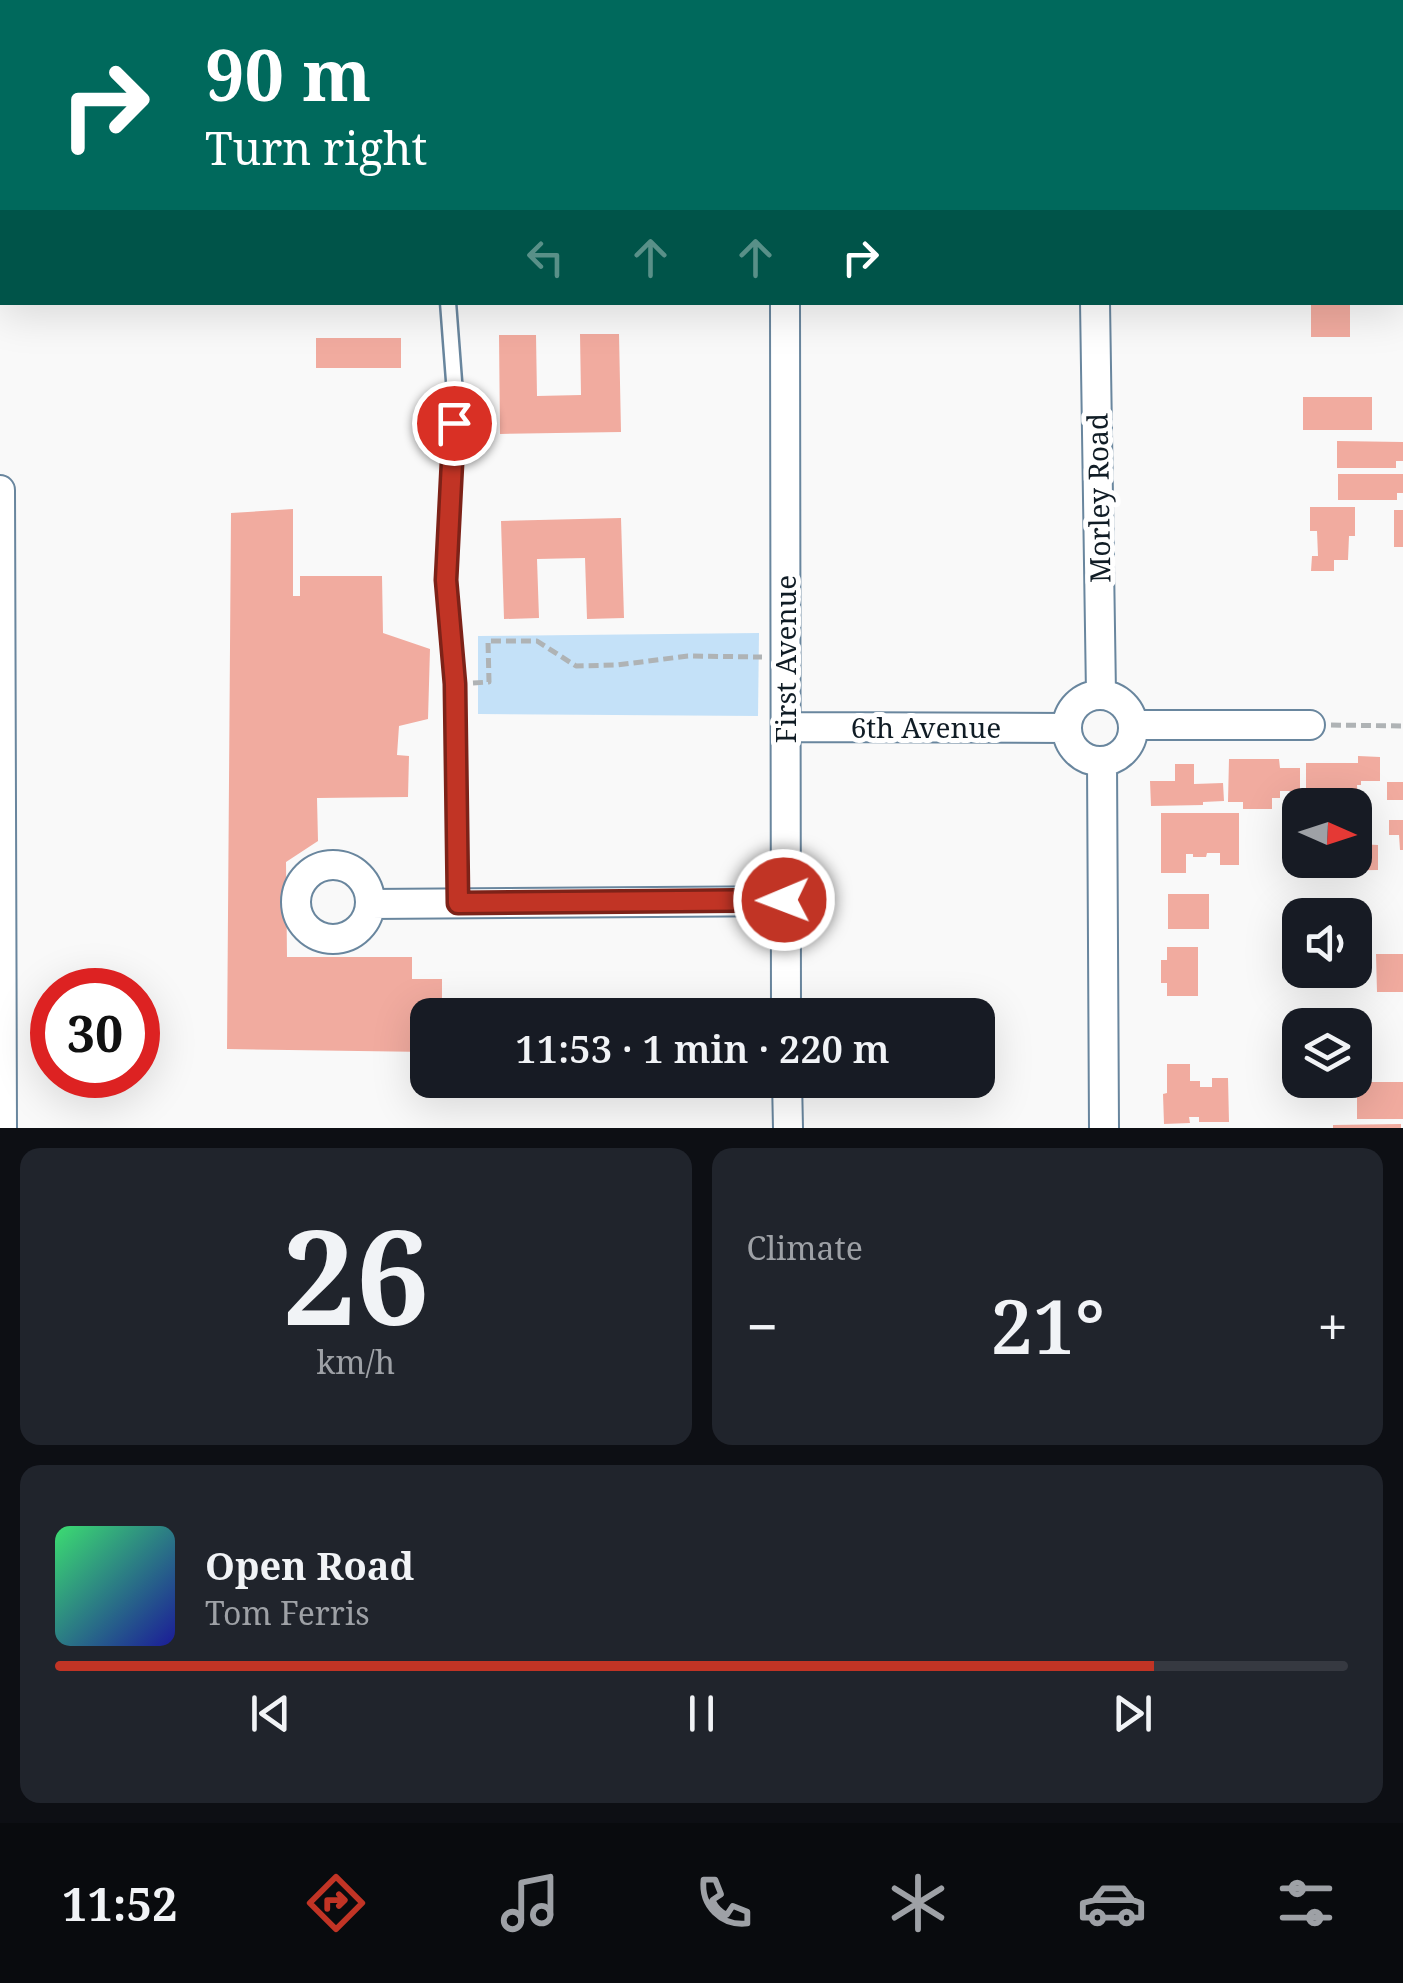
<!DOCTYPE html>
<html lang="en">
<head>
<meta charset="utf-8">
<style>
  body { margin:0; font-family:"Noto Serif",serif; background:#20242c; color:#f1f3f6; height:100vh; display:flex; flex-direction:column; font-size:38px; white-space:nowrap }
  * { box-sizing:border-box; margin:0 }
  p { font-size:32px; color:#9ea1a6 }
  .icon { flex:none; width:55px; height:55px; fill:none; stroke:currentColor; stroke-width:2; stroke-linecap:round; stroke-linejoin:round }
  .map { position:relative; height:1128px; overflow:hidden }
  .details { display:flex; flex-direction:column; gap:20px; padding:20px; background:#0d0f14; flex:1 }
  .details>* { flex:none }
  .guide { position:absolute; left:0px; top:0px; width:1405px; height:305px; box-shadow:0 10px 40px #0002; background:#00695c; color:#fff; overflow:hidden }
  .needle { width:65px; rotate:93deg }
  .buttons { position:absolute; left:1282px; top:788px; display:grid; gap:20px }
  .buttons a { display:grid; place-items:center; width:90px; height:90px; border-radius:20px; background:#171b24; box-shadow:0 10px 40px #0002; font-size:50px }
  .speed { position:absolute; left:30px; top:968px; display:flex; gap:20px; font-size:50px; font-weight:700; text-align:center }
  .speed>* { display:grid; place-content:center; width:130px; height:130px; border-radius:50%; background:#171b24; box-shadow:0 10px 40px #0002; line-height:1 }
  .speed .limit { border:15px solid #d22; background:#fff; color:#111 }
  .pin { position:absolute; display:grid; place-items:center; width:85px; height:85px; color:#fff; margin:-42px; border:5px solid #fff; border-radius:50%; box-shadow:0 2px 10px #0007 }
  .me { position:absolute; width:110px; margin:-55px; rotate:269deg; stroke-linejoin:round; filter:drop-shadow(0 0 8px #0008) }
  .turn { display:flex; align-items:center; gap:35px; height:210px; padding:0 40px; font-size:45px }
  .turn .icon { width:130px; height:130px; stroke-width:2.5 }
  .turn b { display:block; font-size:70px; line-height:85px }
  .lanes { display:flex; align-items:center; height:95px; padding:0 40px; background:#0003; justify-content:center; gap:50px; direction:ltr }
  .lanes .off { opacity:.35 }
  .big { font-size:75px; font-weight:600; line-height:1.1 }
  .details .card { flex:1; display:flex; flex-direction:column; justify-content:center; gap:15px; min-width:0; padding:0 35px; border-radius:20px; background:#20242c }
  .details .dial { align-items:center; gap:0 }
  .dial b { font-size:130px; line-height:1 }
  .song { display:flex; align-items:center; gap:30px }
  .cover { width:120px; height:120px; border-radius:15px; background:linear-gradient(135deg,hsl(140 70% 55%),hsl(240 70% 35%)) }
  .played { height:10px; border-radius:5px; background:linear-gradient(90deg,#c13425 85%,#363941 85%) }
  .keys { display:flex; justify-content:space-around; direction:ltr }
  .heat { display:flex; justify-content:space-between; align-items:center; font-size:55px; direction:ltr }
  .details .tiles { flex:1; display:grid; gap:20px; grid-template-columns:1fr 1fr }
  .card:last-child { grid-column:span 2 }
  .trip { position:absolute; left:410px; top:998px; width:585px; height:100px; border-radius:20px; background:#171b24; box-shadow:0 10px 40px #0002; font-weight:600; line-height:100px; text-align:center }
  .dock { display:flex; height:160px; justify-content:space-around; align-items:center; background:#090b0e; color:#9ea1a6 }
  .dock .icon { width:70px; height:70px }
  .dock .current { color:#c13425 }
  .dock b { font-size:45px; color:#f1f3f6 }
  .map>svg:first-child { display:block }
  .green { fill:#c4e1f8 }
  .building { fill:#f1ab9f }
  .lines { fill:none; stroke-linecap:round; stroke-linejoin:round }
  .lane-casing { stroke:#69869e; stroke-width:19 }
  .street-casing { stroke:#69869e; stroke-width:32 }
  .primary-casing { stroke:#69869e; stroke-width:50 }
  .path { stroke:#afb3b5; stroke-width:5; stroke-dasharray:10 5; stroke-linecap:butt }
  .lane { stroke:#fff; stroke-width:14 }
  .street { stroke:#fff; stroke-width:28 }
  .primary { stroke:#fff; stroke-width:45 }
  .route-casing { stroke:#7d2218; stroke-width:25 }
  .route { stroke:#c13425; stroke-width:18 }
  .labels { text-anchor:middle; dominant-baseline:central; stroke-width:10; stroke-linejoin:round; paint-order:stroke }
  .street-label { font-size:28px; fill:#101c25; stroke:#fff }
</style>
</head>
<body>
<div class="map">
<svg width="1403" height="1128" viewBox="0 0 1403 1128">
  <rect width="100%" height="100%" fill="#f9f9f9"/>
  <!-- green -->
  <path class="green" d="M759,633L758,716L478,714V636Z"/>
  <!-- building -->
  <path class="building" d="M1311,302H1350V337H1311Z
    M580,334H619L621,432L500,434L499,335H536L537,396L581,395Z
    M316,338H401V368H316Z
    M1303,397H1372V430H1303Z
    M1337,441L1403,442V461H1396V468H1337Z
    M1338,474H1403V493H1397V500H1338Z
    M1310,507H1355V536H1349L1348,560H1334V571H1311L1312,556H1318L1317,531H1310Z
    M293,509V596H300V576H382L383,633L430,649L428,719L399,726L397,755L409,756L408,797L317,798L318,841L286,862L287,957H412V979H442V1015H428V1052L227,1049L231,513Z
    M1394,510H1403V547H1394Z
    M621,518L624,618L587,619L585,558L537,559L539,618L504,619L501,521Z
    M1358,756L1380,757V781H1361V785H1357L1358,800L1345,799L1344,805H1306V763H1358Z
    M1229,759H1279L1280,768H1300V791H1280V798H1272V809H1243V802H1228Z
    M1175,764H1194V784L1223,783L1224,801L1203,802V805L1151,806L1150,781H1175Z
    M1387,782H1403V800H1387Z
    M1161,813H1239V865H1220V853H1207L1206,857H1193V854H1186V873H1161Z
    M1389,820H1403V850H1400L1399,835H1389Z
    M1355,837H1358V844L1378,845V870L1304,871V860H1355Z
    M1168,894H1209V929H1168Z
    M1167,947H1198V996H1167V983H1161V960H1167Z
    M1376,954H1403V992H1377Z
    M1167,1064H1190V1081H1200V1087H1212V1078H1228L1229,1122H1199V1117H1189L1190,1123L1164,1124L1163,1094L1167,1093Z
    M1357,1082H1403V1119H1357Z
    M1401,1124V1128H1333V1125Z"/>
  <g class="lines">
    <!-- lane casing -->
    <g class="lane-casing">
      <path id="lane" d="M927,0V2
        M448,302L455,394L446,580L455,684L457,903"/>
    </g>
    <!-- street casing -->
    <g class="street-casing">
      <path id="street" d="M339,0V2
        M708,0V2
        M785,302L786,1015
        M1095,302L1101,694
        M0,490L2,1128
        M1067 728a33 33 0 1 1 66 0a33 33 0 1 1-66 0Z
        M1133,725H1310
        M786,727L1067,728
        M1102,761L1104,1128
        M296 902a37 37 0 1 1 74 0a37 37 0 1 1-74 0Z
        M370,904L785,901
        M787,1080L788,1128"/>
    </g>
    <!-- primary casing -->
    <g class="primary-casing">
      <path id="primary" d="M1402,84H1403
        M0,96H2
        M1402,126H1403
        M0,130H2"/>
    </g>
    <!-- path -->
    <path class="path" d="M473,683L489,682L488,641H537L576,666L617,665L688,656L762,657
      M1331,725L1403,726"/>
    <!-- lane -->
    <use href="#lane" class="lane"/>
    <!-- street -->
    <use href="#street" class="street"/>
    <!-- primary -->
    <use href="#primary" class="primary"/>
  </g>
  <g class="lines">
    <!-- route casing -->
    <g class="route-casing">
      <path id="route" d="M454,423L446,580L455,684L458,903L784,900"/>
    </g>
    <!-- route -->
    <use href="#route" class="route"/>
  </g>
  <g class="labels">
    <!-- street labels -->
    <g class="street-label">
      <text transform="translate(1098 498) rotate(-91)">Morley Road</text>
      <text transform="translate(785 659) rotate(-90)">First Avenue</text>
      <text x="926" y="727">6th Avenue</text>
    </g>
  </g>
</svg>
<div class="buttons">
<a><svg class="needle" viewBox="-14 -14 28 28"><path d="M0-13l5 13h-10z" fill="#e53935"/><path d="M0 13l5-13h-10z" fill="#9ea1a6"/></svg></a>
<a><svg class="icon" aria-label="sound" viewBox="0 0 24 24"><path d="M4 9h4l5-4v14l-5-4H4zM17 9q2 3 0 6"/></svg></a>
<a><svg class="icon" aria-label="layers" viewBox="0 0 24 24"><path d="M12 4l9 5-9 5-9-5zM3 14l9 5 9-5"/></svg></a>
</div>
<div class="speed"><div class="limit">30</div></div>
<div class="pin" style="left:454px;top:423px;background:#d93025"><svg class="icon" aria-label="arrive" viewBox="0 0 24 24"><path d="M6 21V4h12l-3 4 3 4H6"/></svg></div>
<svg class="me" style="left:784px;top:900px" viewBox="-20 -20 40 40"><circle r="17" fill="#c13425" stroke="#fff" stroke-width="3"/><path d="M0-11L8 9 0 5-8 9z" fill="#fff"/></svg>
<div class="trip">11:53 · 1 min · 220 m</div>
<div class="guide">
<div class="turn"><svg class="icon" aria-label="right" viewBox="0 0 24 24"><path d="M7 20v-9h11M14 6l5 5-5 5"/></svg><div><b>90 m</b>Turn right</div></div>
<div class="lanes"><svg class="icon off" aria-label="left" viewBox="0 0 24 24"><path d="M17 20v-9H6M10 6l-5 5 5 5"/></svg><svg class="icon off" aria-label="ahead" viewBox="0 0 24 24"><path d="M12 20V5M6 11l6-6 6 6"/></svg><svg class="icon off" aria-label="ahead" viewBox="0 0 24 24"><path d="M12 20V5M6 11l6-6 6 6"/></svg><svg class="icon" aria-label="right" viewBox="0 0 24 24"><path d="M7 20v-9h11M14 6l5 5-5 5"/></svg></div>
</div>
</div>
<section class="details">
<div class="tiles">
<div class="card dial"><b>26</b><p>km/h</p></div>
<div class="card"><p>Climate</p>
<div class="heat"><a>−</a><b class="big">21°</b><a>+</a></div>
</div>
<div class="card">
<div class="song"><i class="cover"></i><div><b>Open Road</b><p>Tom Ferris</p></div></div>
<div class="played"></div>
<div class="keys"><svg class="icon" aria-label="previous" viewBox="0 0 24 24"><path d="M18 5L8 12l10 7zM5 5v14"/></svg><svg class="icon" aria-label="pause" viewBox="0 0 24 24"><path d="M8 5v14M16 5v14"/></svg><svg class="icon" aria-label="next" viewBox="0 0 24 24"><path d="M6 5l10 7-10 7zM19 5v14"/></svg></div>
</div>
</div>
</section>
<nav class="dock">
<b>11:52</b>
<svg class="icon current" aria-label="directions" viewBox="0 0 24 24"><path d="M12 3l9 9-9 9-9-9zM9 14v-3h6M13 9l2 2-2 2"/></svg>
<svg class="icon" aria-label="music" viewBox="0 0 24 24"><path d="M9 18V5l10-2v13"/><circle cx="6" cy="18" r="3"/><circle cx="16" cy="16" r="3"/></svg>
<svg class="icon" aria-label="phone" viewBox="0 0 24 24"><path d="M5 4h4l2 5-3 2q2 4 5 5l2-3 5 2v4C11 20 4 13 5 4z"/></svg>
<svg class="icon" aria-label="climate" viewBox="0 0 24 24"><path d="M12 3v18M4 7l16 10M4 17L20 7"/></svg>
<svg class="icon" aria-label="car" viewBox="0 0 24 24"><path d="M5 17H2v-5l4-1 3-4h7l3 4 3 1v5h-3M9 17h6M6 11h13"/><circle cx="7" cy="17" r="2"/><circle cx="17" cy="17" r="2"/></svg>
<svg class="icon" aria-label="filters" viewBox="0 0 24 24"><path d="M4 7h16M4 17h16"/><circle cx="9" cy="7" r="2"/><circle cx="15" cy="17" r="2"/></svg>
</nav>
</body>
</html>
